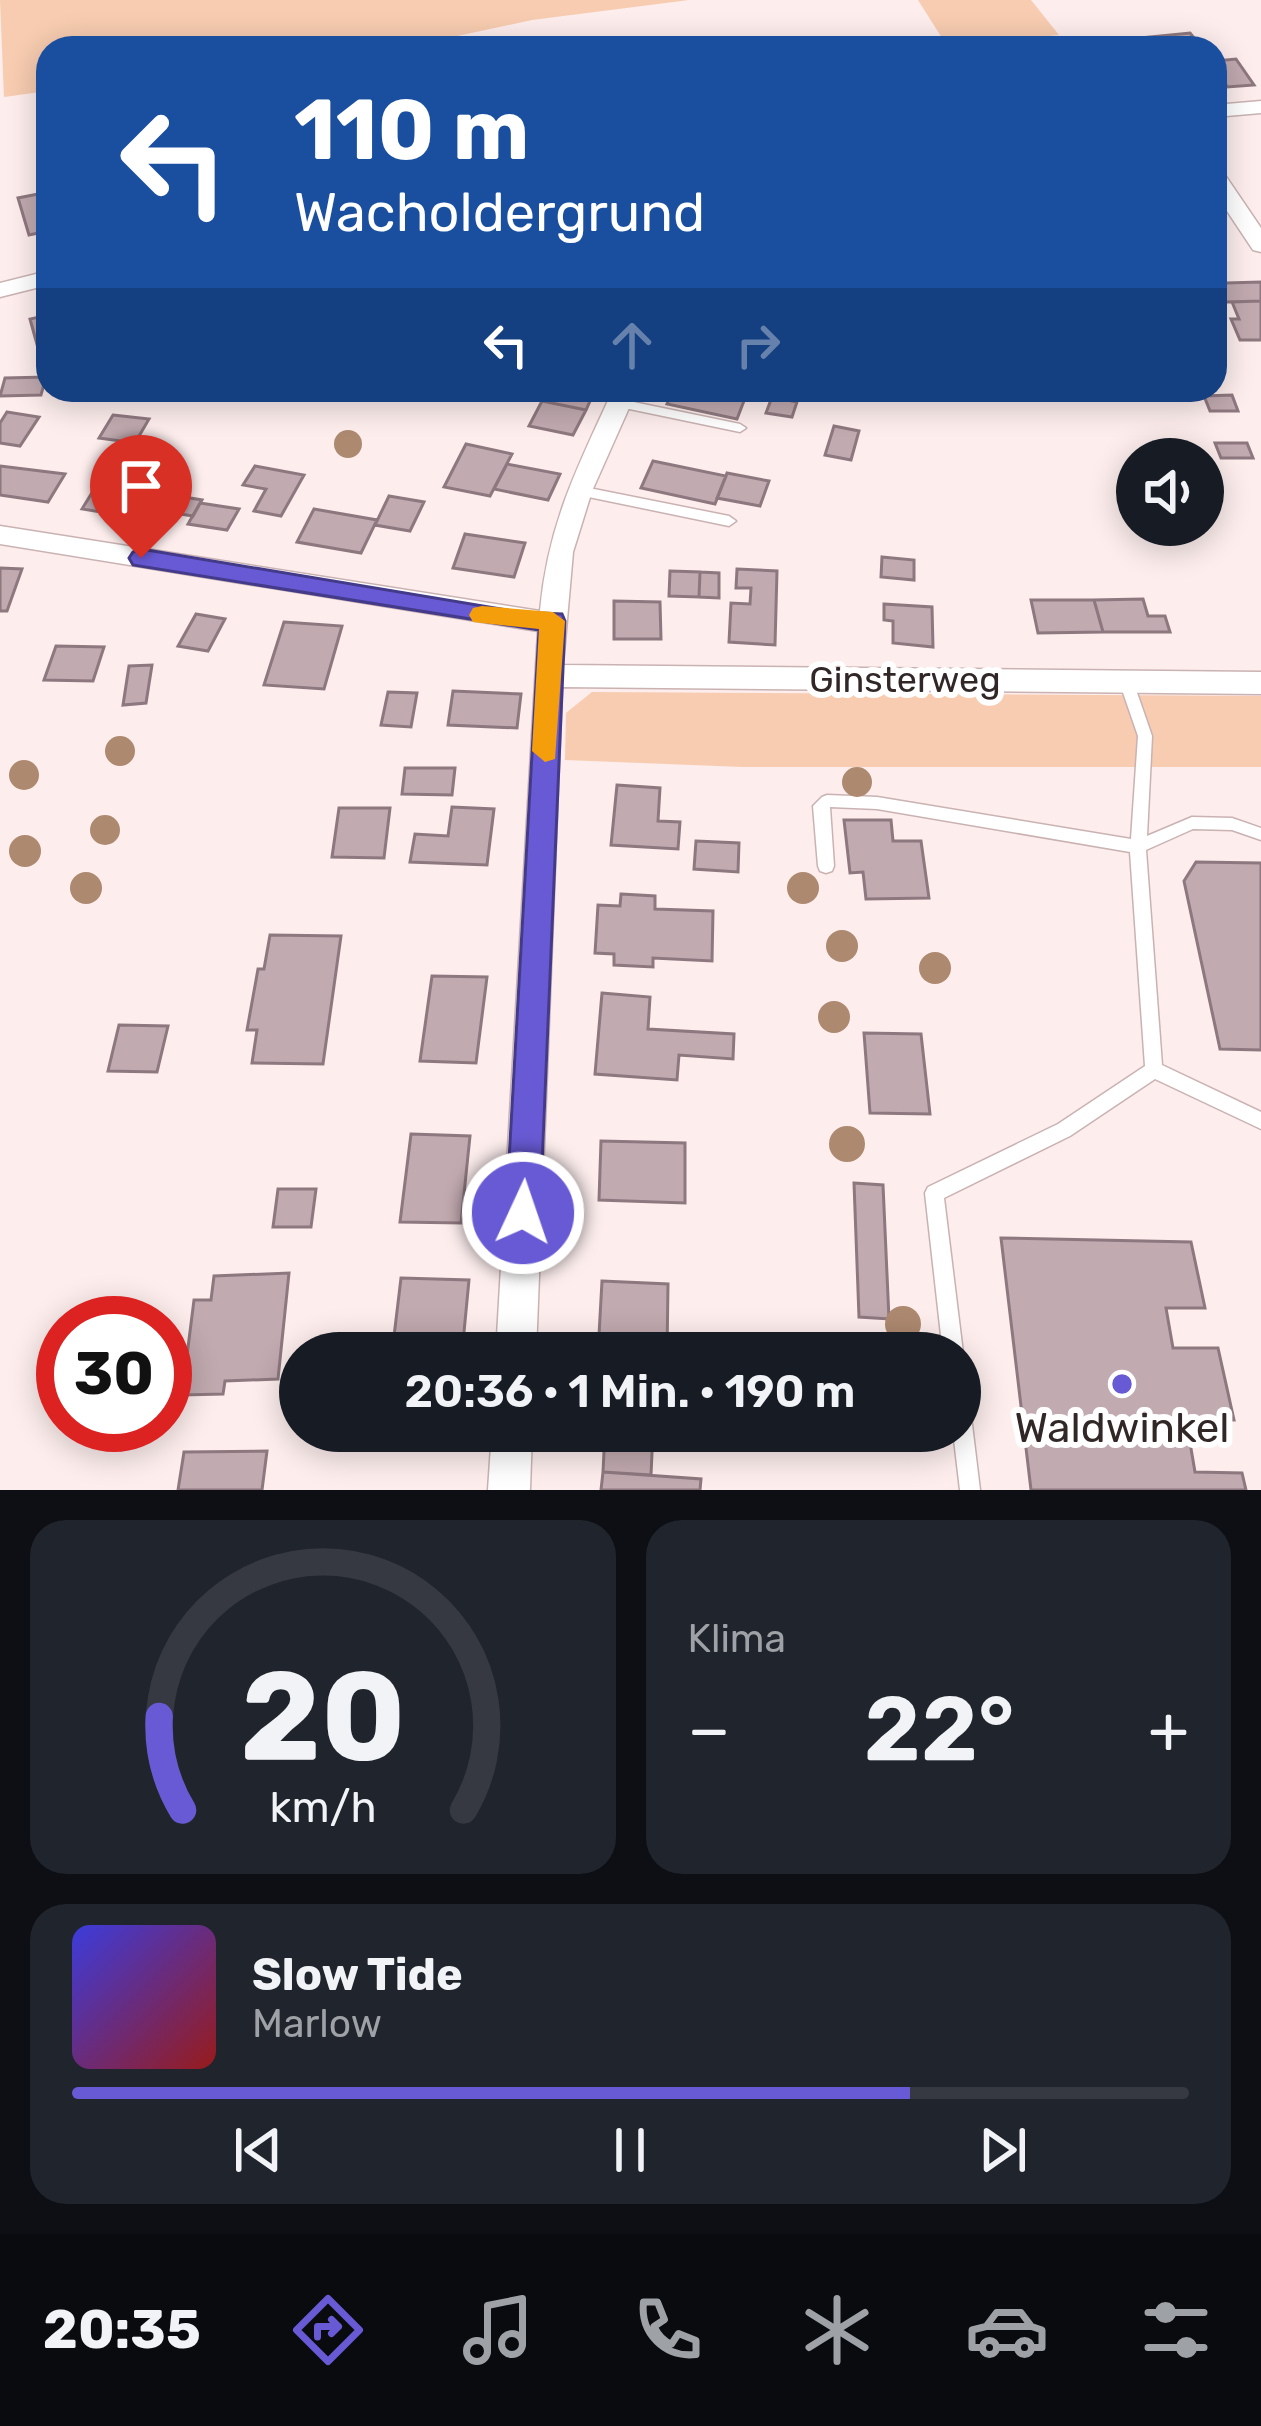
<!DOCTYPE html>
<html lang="de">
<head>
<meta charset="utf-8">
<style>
  body { margin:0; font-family:Rubik,sans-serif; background:#20242c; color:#f1f3f6; height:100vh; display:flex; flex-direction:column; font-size:45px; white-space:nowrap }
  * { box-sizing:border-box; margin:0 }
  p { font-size:39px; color:#9ea1a6 }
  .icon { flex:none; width:66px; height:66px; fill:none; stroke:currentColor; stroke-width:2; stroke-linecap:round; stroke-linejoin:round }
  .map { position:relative; height:1490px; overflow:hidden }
  .details { display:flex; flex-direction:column; gap:30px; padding:30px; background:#0d0f14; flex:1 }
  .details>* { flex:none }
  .banner { position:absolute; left:36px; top:36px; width:1191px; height:366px; border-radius:36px; box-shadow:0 6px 30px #0003; background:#1a4fa0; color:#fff; overflow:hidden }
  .buttons { position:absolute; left:1116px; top:438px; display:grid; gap:24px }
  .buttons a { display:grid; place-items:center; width:108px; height:108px; border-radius:50%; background:#171b24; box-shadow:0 6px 30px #0003; font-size:60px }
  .speed { position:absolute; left:36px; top:1296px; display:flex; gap:24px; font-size:60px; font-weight:700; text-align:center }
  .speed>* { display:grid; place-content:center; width:156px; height:156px; border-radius:50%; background:#171b24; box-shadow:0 6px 30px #0003; line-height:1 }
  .speed .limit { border:18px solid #d22; background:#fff; color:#111 }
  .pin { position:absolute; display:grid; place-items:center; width:102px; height:102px; color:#fff; margin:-123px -51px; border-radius:50% 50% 50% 0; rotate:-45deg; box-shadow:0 0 12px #0007 }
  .pin .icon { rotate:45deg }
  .me { position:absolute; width:132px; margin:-66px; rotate:3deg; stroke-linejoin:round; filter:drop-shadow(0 0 9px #0008) }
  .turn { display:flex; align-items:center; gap:42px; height:252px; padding:0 60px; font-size:54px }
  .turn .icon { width:156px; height:156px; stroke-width:2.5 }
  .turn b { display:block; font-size:84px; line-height:102px }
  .lanes { display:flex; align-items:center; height:114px; padding:0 60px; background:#0003; justify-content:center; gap:60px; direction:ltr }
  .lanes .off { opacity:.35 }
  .big { font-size:90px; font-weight:600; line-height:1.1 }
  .details .tile { flex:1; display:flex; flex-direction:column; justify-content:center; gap:18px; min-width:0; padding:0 42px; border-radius:36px; background:#20242c }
  .details .dial { align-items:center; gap:0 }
  .dial svg { height:312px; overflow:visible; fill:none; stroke:#363941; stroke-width:7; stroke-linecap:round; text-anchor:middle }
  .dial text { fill:#f1f3f6; stroke:none }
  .song { display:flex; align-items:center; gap:36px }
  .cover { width:144px; height:144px; border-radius:18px; background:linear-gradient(135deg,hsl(240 70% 55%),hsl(0 70% 35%)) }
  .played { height:12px; border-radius:6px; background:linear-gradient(90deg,#685ad4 75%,#363941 75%) }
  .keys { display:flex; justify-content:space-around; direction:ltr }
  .heat { display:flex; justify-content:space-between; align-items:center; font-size:66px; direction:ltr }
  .details .tiles { flex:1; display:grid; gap:30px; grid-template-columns:1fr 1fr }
  .tile:last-child { grid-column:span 2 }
  .trip { position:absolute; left:279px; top:1332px; width:702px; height:120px; border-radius:60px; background:#171b24; box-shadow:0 6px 30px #0003; font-weight:600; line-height:120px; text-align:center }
  .tab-bar { display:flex; height:192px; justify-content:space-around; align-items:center; background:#090b0e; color:#9ea1a6 }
  .tab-bar .icon { width:84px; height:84px }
  .tab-bar .on { color:#685ad4 }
  .tab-bar b { font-size:54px; color:#f1f3f6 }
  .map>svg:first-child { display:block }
  .green { fill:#f7ccb0 }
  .building { fill:#c1aab0; stroke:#8e787f; stroke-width:3 }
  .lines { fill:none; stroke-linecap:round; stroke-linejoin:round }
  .lane-casing { stroke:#cab2b2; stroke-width:3 }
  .street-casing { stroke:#cab2b2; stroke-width:3 }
  .lane { fill:#fff; fill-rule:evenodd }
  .street { fill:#fff; fill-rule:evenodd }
  .tree { fill:#ad8970 }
  .route { fill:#685ad4; stroke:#443a8a; stroke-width:3 }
  .slow { fill:#f59e0b }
  .poi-dot { fill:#685ad4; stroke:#fff; stroke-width:4.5 }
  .labels { text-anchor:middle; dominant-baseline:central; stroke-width:12; stroke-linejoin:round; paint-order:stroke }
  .street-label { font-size:36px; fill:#312727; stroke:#fff }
  .near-poi-label { font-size:42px; fill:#312727; stroke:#fff }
</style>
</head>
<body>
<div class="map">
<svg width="1261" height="1490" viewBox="0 0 1261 1490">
  <rect width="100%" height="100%" fill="#fdeded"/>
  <!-- green -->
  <path class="green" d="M0,0H689L532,20L401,48H48V91L4,97Z
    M918,0H1031L1059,35L947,46Z
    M592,692L1261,696V767H743L565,760L566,713Z"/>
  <!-- building -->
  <path class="building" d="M1190,33L1202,48H1148L1140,38Z
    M1236,59L1254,85L1227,87L1215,61Z
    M48,192V231L29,235L18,198Z
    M1215,268H1220L1226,283L1261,282V301L1225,302L1215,289Z
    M1261,301V340H1240L1231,319H1239L1232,302Z
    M48,315V376L46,377L30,319Z
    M46,377L41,395L0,396L5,378Z
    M548,390H595L586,410L542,401Z
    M673,390H730L747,393L737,419L667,404Z
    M1232,395L1238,411H1210L1204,396Z
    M772,397L797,402L792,417L766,413Z
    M542,401L586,410L573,435L529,426Z
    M7,412L39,417L20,446L0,443V423Z
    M113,415L149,419L135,443L99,438Z
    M834,426L859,431L851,460L825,455Z
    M1215,443H1247L1253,458H1221Z
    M466,444L512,454L490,496L444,487Z
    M653,461L726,476L715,504L641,488Z
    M507,464L560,474L548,500L494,489Z
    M0,466L65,474L48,502L0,495Z
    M255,466L304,475L281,516L254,511L266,489L243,485Z
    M727,473L769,481L760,506L717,498Z
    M98,483L172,495L156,521L82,509Z
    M172,495L202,500L193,516L162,511Z
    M389,496L424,502L410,531L375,525Z
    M200,503L239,509L227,530L188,524Z
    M314,509L377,520L361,553L297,542Z
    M465,534L525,543L514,577L453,568Z
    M882,557L914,560V580L881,577Z
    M0,568L22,569L7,611H0Z
    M737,569L777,571L775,645L729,642L731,603L750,604L751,588H736Z
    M670,571L700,572L699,597L669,596Z
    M700,572L719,573V598L699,597Z
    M1143,599L1148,616H1165L1170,632H1103L1094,600Z
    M1031,600H1094L1103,632L1038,633Z
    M614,601L660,602L661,639H614Z
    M884,604L932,607L933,647L893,643V621L884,620Z
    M196,614L225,619L208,651L178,646Z
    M284,622L342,626L324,689L264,685Z
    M56,646L104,647L93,681L44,680Z
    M152,665L146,703L123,705L129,666Z
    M453,691L521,694L517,728L448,725Z
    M388,692L417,693L411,727L381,725Z
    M405,768H455L452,795L402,794Z
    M617,785L660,788L658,821L680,822L678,849L611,845Z
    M452,807L494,809L487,865L410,862L415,834L448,836Z
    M339,808H390L384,858L332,857Z
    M844,820H891L893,841H921L929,898L866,899L863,872L850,873Z
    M696,841L739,843L738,872L694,869Z
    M1196,862L1261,863V1050L1220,1049L1184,881Z
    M621,894L655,896V909L713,911L712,961L653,958V967L614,965V954L595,953L598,905L620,906Z
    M270,935L341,936L323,1064L252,1063L257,1030H247L258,969H264Z
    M432,976L487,977L476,1063L420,1061Z
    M602,993L650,997L648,1029L734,1034L733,1059L679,1055L677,1080L595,1074Z
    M119,1025L168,1026L157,1072L108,1071Z
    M864,1033L921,1034L930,1114L870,1113Z
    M411,1134L470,1136L461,1223L400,1222Z
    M601,1141L685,1143V1203L599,1200Z
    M854,1183L883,1185L889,1319L859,1317Z
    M278,1189H316L311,1227H273Z
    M1001,1238L1191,1242L1205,1308H1166L1173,1348H1218L1234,1420L1186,1419L1195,1472L1242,1473L1246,1490H1031Z
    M289,1273L278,1379L225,1381L223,1394L182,1395L194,1300H211L214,1276Z
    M401,1278L469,1280L462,1353H392Z
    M602,1281L668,1284L667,1353H598Z
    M605,1431H653L651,1475L603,1472Z
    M267,1451L262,1490H178L184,1452Z
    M603,1472L701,1479L700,1490H601Z"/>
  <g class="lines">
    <!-- lane casing -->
    <g class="lane-casing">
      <path id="lane" d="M619,399L740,424L746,428L740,432L615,406L613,403Z
        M579,486L729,516L736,521L729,526L574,494L572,491L574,488Z
        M1126,675L1133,681L1152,736L1147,836L1192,817L1232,818L1261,828V840L1232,830L1193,829L1146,850L1162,1065L1261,1112V1129L1155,1079L1070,1136L944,1198L963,1353L960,1360V1353H943L925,1193L928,1187L1058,1124L1145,1066L1130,852L877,809L830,807L834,866L832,871L826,873L820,871L818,866L813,806L822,797L827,795L877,797L1131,839L1138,736L1119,681Z
        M960,1398L967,1401L970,1408L980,1490H960L953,1431H960Z"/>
    </g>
    <!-- street casing -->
    <g class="street-casing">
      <path id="street" d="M1261,101V113L1215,117V105Z
        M1215,171L1223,172L1261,228V252L1253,250L1215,193Z
        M48,271V285L0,297V283Z
        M613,390H637L592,491L573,552L563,665L1261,672V694L562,687L536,1353H496L538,631L0,544V526L540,611C548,524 577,468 613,390Z
        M492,1431H532L530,1490H488Z"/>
    </g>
    <!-- lane -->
    <use href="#lane" class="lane"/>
    <!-- street -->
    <use href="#street" class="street"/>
  </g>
  <!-- trees -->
  <g class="tree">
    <circle cx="348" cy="444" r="14"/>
    <circle cx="120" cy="751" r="15"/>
    <circle cx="24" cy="775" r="15"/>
    <circle cx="857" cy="782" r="15"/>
    <circle cx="105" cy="830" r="15"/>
    <circle cx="25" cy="851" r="16"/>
    <circle cx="86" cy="888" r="16"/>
    <circle cx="803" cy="888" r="16"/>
    <circle cx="842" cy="946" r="16"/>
    <circle cx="935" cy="968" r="16"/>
    <circle cx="834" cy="1017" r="16"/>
    <circle cx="847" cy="1144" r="18"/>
    <circle cx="903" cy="1324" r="18"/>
  </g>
  <!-- route -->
  <path class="route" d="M141,549L519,612L562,614L565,621L540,1213L535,1225L523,1230L511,1225L506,1213L539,630L133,565L129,558L133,552Z"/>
  <!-- slow -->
  <path class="slow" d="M482,606L553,612L565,621L555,759L545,762L532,751L539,629L473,622L469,615L473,608Z"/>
  <!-- markers -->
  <circle class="poi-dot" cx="1122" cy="1384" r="12"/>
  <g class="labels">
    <!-- street labels -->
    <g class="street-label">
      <text x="905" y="679">Ginsterweg</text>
    </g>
    <!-- near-poi labels -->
    <g class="near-poi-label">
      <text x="1122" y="1428">Waldwinkel</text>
    </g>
  </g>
</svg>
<div class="buttons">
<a><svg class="icon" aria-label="sound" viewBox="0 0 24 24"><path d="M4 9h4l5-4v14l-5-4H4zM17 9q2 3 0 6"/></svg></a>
</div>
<div class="speed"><div class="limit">30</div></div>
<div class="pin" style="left:141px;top:558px;background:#d93025"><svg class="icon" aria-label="arrive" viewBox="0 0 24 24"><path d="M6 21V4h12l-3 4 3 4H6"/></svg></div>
<svg class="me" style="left:523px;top:1213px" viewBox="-20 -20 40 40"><circle r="17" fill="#685ad4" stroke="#fff" stroke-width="3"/><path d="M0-11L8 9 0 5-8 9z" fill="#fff"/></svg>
<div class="trip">20:36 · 1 Min. · 190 m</div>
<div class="banner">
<div class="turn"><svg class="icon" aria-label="left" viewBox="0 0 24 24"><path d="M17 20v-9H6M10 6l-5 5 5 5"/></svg><div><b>110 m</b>Wacholdergrund</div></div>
<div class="lanes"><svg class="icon" aria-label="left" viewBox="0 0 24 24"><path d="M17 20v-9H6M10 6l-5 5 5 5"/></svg><svg class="icon off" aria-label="ahead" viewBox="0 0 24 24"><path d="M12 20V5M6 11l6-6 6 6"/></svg><svg class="icon off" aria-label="right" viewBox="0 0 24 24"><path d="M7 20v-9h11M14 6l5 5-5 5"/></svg></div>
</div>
</div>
<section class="details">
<div class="tiles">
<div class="tile dial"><svg viewBox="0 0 100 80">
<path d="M14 69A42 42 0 1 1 86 69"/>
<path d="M14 69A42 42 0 0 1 8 45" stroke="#685ad4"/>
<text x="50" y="56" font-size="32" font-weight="700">20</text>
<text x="50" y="72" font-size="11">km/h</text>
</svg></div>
<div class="tile"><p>Klima</p>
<div class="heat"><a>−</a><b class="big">22°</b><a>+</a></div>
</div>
<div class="tile">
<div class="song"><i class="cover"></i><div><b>Slow Tide</b><p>Marlow</p></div></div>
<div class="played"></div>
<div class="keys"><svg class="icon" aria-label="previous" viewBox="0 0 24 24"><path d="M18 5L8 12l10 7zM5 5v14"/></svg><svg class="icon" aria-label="pause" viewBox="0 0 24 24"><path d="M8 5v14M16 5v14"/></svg><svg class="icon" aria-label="next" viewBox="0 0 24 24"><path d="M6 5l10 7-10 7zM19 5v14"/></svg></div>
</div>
</div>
</section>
<nav class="tab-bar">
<b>20:35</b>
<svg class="icon on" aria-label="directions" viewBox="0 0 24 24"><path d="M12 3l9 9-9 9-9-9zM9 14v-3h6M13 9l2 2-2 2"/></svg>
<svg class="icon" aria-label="music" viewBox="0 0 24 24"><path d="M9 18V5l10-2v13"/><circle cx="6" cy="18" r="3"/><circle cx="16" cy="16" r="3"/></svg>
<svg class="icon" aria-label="phone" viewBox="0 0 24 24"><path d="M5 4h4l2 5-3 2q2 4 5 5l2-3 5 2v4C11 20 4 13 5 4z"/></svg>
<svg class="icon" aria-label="climate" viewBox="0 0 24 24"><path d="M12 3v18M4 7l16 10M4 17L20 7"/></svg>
<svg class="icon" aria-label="car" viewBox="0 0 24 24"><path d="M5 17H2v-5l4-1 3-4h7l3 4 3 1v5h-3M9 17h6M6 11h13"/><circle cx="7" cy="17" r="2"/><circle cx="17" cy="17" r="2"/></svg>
<svg class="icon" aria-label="filters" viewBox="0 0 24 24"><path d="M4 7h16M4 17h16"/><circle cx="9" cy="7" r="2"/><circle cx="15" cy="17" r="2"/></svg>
</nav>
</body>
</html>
